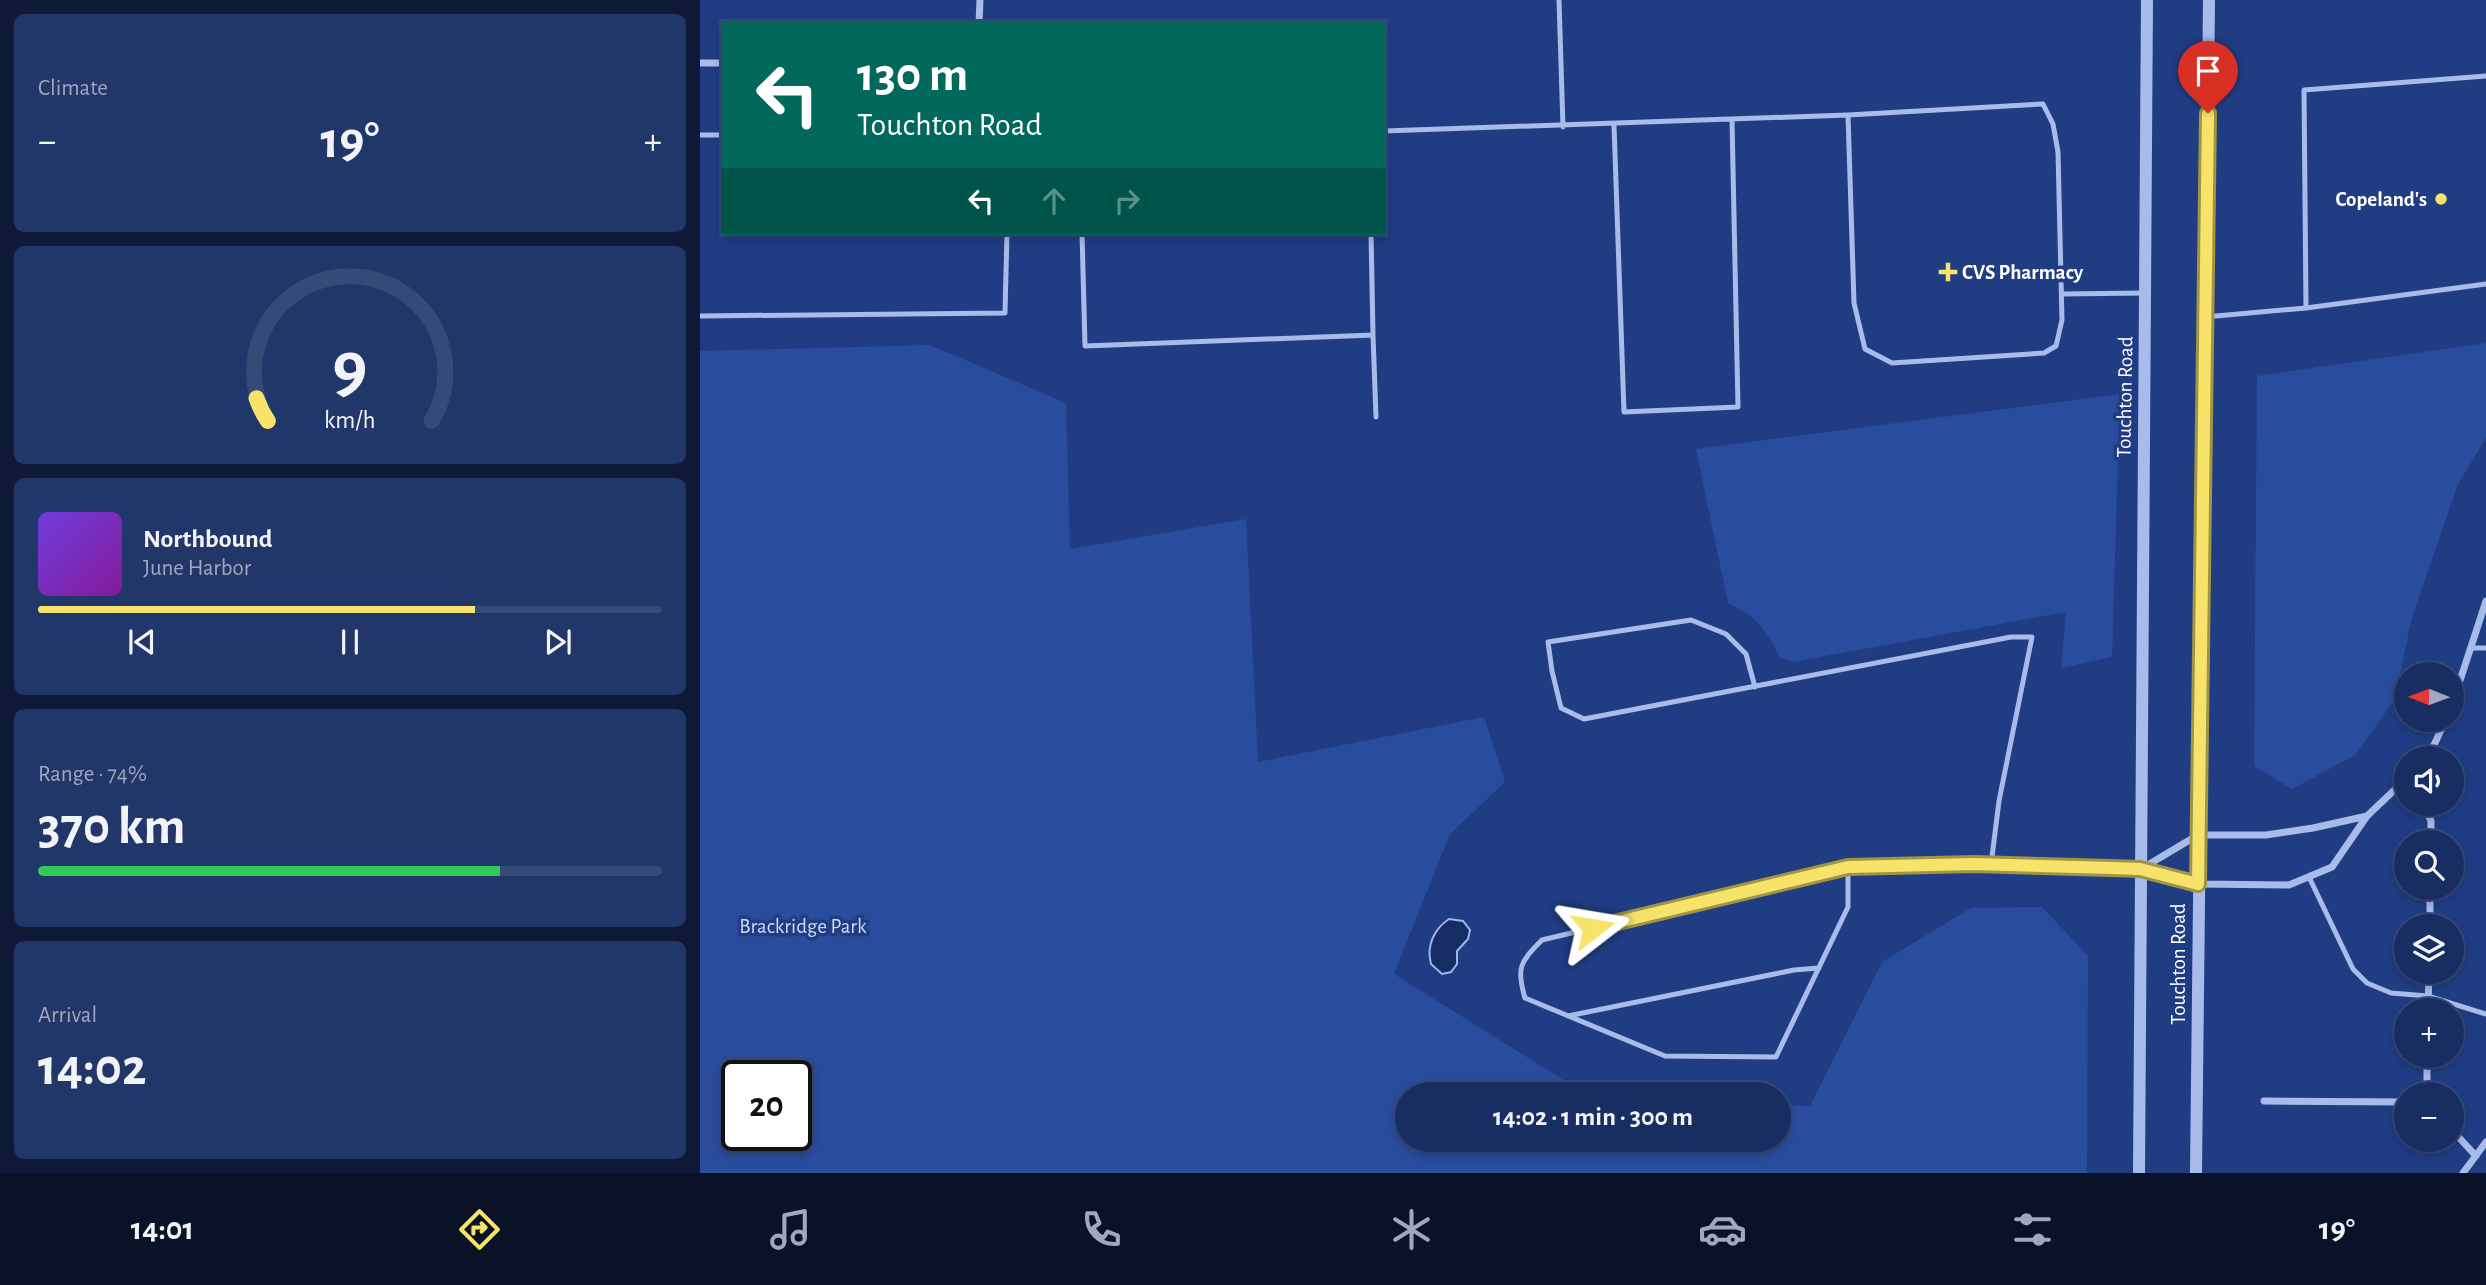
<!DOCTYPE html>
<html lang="en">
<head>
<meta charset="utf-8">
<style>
  body { margin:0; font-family:"Alegreya Sans",sans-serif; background:#213669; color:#f1f3f6; height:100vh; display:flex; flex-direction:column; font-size:26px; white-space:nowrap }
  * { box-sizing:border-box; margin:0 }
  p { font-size:23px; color:#9fa8be }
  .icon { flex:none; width:38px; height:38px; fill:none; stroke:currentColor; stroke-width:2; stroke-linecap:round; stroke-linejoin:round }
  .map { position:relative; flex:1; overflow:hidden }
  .drawer { display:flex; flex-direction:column; gap:14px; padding:14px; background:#0d1936; width:700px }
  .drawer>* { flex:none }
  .guide { position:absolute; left:21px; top:21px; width:665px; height:214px; border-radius:0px; box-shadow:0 4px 10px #0003,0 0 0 2px #364a78; background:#00695c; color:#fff; overflow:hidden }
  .needle { width:46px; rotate:271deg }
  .buttons { position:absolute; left:1694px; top:662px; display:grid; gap:14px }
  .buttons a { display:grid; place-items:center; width:70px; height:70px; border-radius:50%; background:#182e63; box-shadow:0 4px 10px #0003,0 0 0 2px #364a78; font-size:35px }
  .speed { position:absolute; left:21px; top:1060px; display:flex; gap:14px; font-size:35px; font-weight:700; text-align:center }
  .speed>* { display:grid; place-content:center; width:91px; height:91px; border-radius:50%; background:#182e63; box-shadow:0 4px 10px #0003,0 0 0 2px #364a78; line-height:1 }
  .speed .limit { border:4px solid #111; border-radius:10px; background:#fff; color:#111 }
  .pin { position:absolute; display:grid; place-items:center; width:60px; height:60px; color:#fff; margin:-72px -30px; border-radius:50% 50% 50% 0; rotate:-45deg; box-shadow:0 0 7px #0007 }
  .pin .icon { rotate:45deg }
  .me { position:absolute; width:77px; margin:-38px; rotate:76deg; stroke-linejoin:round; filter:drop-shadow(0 0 5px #0008) }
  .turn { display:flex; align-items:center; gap:24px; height:147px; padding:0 21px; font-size:32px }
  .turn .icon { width:91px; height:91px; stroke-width:2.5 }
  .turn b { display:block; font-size:49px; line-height:60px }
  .lanes { display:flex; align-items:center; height:66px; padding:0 21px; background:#0003; justify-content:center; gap:35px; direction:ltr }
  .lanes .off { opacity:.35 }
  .big { font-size:52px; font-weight:700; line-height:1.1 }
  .drawer .card { flex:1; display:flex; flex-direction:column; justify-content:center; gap:10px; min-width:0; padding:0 24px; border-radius:10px; background:#213669 }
  .drawer .dial { align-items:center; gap:0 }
  .dial svg { height:182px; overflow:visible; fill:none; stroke:#364a78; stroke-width:7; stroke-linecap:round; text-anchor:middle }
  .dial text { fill:#f1f3f6; stroke:none }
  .song { display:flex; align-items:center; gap:21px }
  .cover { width:84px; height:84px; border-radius:10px; background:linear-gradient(135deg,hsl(260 70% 55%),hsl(290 70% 35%)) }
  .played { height:7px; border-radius:4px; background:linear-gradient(90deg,#f7e369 70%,#364a78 70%) }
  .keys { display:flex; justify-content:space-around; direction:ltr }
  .heat { display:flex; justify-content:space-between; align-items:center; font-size:38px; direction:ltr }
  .charge { height:10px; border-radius:5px; background:linear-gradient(90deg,#34c759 74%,#364a78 0) }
  .trip { position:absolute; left:695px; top:1082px; width:396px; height:70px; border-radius:35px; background:#182e63; box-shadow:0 4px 10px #0003,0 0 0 2px #364a78; font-weight:700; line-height:70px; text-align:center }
  .dock { display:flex; height:112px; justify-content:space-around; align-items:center; background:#0a1228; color:#9fa8be }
  .dock .icon { width:49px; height:49px }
  .dock .selected { color:#f7e369 }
  .dock b { font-size:32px; color:#f1f3f6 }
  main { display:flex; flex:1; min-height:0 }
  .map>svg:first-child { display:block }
  .green { fill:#2a4c9d; fill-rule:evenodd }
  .water { fill:#162c64; stroke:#9cb5eb; stroke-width:2 }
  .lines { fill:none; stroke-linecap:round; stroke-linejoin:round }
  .service { stroke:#a8bce9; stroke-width:5 }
  .minor { stroke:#a8bce9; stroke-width:7 }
  .tertiary { stroke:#a8bce9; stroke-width:12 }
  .route-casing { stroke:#a19444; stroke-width:18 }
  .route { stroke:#f7e369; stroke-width:12 }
  .poi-dot { fill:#f7e369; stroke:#203d84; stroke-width:2.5 }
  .labels { text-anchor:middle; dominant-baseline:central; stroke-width:7; stroke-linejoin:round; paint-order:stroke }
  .poi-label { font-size:21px; font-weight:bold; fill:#fff; stroke:#203d84; text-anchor:end }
  .street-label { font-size:21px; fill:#fff; stroke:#203d84 }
  .park-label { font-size:21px; fill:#ccd9f7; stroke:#203d84 }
</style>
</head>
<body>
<main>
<section class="drawer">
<div class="card"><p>Climate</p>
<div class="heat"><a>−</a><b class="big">19°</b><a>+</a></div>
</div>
<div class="card dial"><svg viewBox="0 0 100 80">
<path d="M14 69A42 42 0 1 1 86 69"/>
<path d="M14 69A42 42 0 0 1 9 59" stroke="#f7e369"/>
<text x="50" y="56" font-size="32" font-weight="700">9</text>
<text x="50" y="72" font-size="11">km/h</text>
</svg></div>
<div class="card">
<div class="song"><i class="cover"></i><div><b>Northbound</b><p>June Harbor</p></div></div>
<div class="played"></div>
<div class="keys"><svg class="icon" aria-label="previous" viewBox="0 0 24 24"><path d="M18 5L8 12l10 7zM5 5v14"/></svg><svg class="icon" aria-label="pause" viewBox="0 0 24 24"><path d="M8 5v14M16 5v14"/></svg><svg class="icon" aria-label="next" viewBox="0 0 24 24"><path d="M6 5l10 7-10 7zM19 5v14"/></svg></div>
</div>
<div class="card"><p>Range · 74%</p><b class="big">370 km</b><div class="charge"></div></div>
<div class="card"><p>Arrival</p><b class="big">14:02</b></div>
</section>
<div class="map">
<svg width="1786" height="1173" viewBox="0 0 1786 1173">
  <rect width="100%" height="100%" fill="#203d84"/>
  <!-- green -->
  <path class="green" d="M1786,343V438L1758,484L1712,617L1695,699L1655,755L1592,789L1554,766L1557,376Z
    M230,345L366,403L370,549L546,519L558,762L784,717L805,782L750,834L694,974L886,1094H707V1139H1078V1105L1110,1106L1182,962L1271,908L1342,907L1388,956L1387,1173H0V351ZM37,1076H96V1136H37Z
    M1420,394L1412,657L1361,668L1366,612L1093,662L1080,658C1066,629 1058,618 1028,603L996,449Z"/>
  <!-- water -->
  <path class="water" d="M749,919L763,921L770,930L768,939L757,951V964L751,972L742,974L731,964C726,946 734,929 749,919Z"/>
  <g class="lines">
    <!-- service -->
    <path class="service" d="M859,0L863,127
      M1786,76L1604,90L1606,308L1786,284
      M914,125L924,412L1038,407L1032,120
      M684,131L1148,115L1343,104L1353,124L1358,152L1362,320L1356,346L1344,353L1192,363L1165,349L1154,303L1148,115
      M0,135H23
      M382,233L385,346L673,335L671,233
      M1362,294L1445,293
      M0,316L305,313L307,233
      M1505,317L1606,308
      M673,335L676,417
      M1770,648H1786
      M1055,687L1046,654L1026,634L991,620L848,642L852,671L861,708L884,719L1311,637H1332L1299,801L1291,865
      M1148,867V907L1076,1057L965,1056L825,998C816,968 820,962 842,940L1148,867L1274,865L1439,869
      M1609,877L1653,969L1667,983L1691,993L1728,996L1786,1014
      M868,1016L1094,970L1119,968"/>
    <!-- minor -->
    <path class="minor" d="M279,23L280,0
      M0,63H23
      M1752,705L1786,601
      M1728,758L1746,719
      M1723,803L1731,821V842
      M1440,869L1498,884L1589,885L1632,867L1667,816L1706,779
      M1441,869L1498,835H1566L1613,828L1667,816
      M1730,926V887
      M1728,1010L1729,971
      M1727,1094V1055
      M1564,1101L1706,1102
      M1752,1130L1776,1156
      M1763,1173L1786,1142"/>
    <!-- tertiary -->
    <path class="tertiary" d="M1439,1173L1447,0
      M1496,1173L1509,0"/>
  </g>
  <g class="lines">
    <!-- route casing -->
    <g class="route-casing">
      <path id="route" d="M893,928L1148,867L1274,864L1411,868L1440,869L1498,884L1508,113"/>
    </g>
    <!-- route -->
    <use href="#route" class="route"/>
  </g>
  <!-- markers -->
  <g class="poi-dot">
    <circle cx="1741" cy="199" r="7"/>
    <path d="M1244.5 261.5h7v7h7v7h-7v7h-7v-7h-7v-7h7z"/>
  </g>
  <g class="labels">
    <!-- poi labels -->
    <g class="poi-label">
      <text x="1727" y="199">Copeland's</text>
      <text x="1262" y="272" text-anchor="start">CVS Pharmacy</text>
    </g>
    <!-- street labels -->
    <g class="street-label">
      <text transform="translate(1425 397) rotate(-89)">Touchton Road</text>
      <text transform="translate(1478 964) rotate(-90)">Touchton Road</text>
    </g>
    <!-- park labels -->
    <g class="park-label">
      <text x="103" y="926">Brackridge Park</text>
    </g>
  </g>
</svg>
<div class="buttons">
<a><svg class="needle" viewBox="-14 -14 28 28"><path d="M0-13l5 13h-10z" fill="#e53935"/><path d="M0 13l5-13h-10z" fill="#9fa8be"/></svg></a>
<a><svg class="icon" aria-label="sound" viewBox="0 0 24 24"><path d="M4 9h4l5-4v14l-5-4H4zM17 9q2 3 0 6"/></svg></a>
<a><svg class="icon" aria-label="search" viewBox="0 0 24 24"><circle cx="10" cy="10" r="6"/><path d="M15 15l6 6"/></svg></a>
<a><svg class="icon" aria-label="layers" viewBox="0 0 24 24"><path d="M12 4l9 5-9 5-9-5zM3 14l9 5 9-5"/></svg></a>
<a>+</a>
<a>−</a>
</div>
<div class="speed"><div class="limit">20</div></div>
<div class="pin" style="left:1508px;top:113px;background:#d93025"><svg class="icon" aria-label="arrive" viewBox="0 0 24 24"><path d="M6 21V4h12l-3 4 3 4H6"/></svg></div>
<svg class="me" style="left:893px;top:928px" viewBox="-20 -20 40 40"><path d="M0-17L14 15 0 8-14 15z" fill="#f7e369" stroke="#fff" stroke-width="4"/></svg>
<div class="trip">14:02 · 1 min · 300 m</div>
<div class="guide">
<div class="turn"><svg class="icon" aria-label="left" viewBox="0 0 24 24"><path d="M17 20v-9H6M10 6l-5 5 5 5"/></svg><div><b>130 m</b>Touchton Road</div></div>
<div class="lanes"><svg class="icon" aria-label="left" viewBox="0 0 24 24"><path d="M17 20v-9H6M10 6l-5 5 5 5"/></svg><svg class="icon off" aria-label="ahead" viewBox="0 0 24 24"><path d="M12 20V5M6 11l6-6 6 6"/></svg><svg class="icon off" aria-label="right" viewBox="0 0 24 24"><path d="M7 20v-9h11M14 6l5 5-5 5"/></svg></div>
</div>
</div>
</main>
<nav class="dock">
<b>14:01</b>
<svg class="icon selected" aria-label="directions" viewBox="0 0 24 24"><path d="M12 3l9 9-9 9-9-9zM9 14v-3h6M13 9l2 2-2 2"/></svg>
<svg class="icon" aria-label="music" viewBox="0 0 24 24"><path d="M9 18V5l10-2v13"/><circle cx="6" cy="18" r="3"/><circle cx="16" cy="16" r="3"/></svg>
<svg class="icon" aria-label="phone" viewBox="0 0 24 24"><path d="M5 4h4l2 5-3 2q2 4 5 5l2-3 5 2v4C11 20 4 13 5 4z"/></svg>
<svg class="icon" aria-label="climate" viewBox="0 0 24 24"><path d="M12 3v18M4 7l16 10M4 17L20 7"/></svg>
<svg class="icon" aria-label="car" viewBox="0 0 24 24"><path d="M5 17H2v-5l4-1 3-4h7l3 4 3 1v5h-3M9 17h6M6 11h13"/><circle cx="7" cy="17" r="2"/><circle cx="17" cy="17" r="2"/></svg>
<svg class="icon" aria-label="filters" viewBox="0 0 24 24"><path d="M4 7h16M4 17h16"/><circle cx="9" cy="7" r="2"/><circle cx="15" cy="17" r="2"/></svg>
<b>19°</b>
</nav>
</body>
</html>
